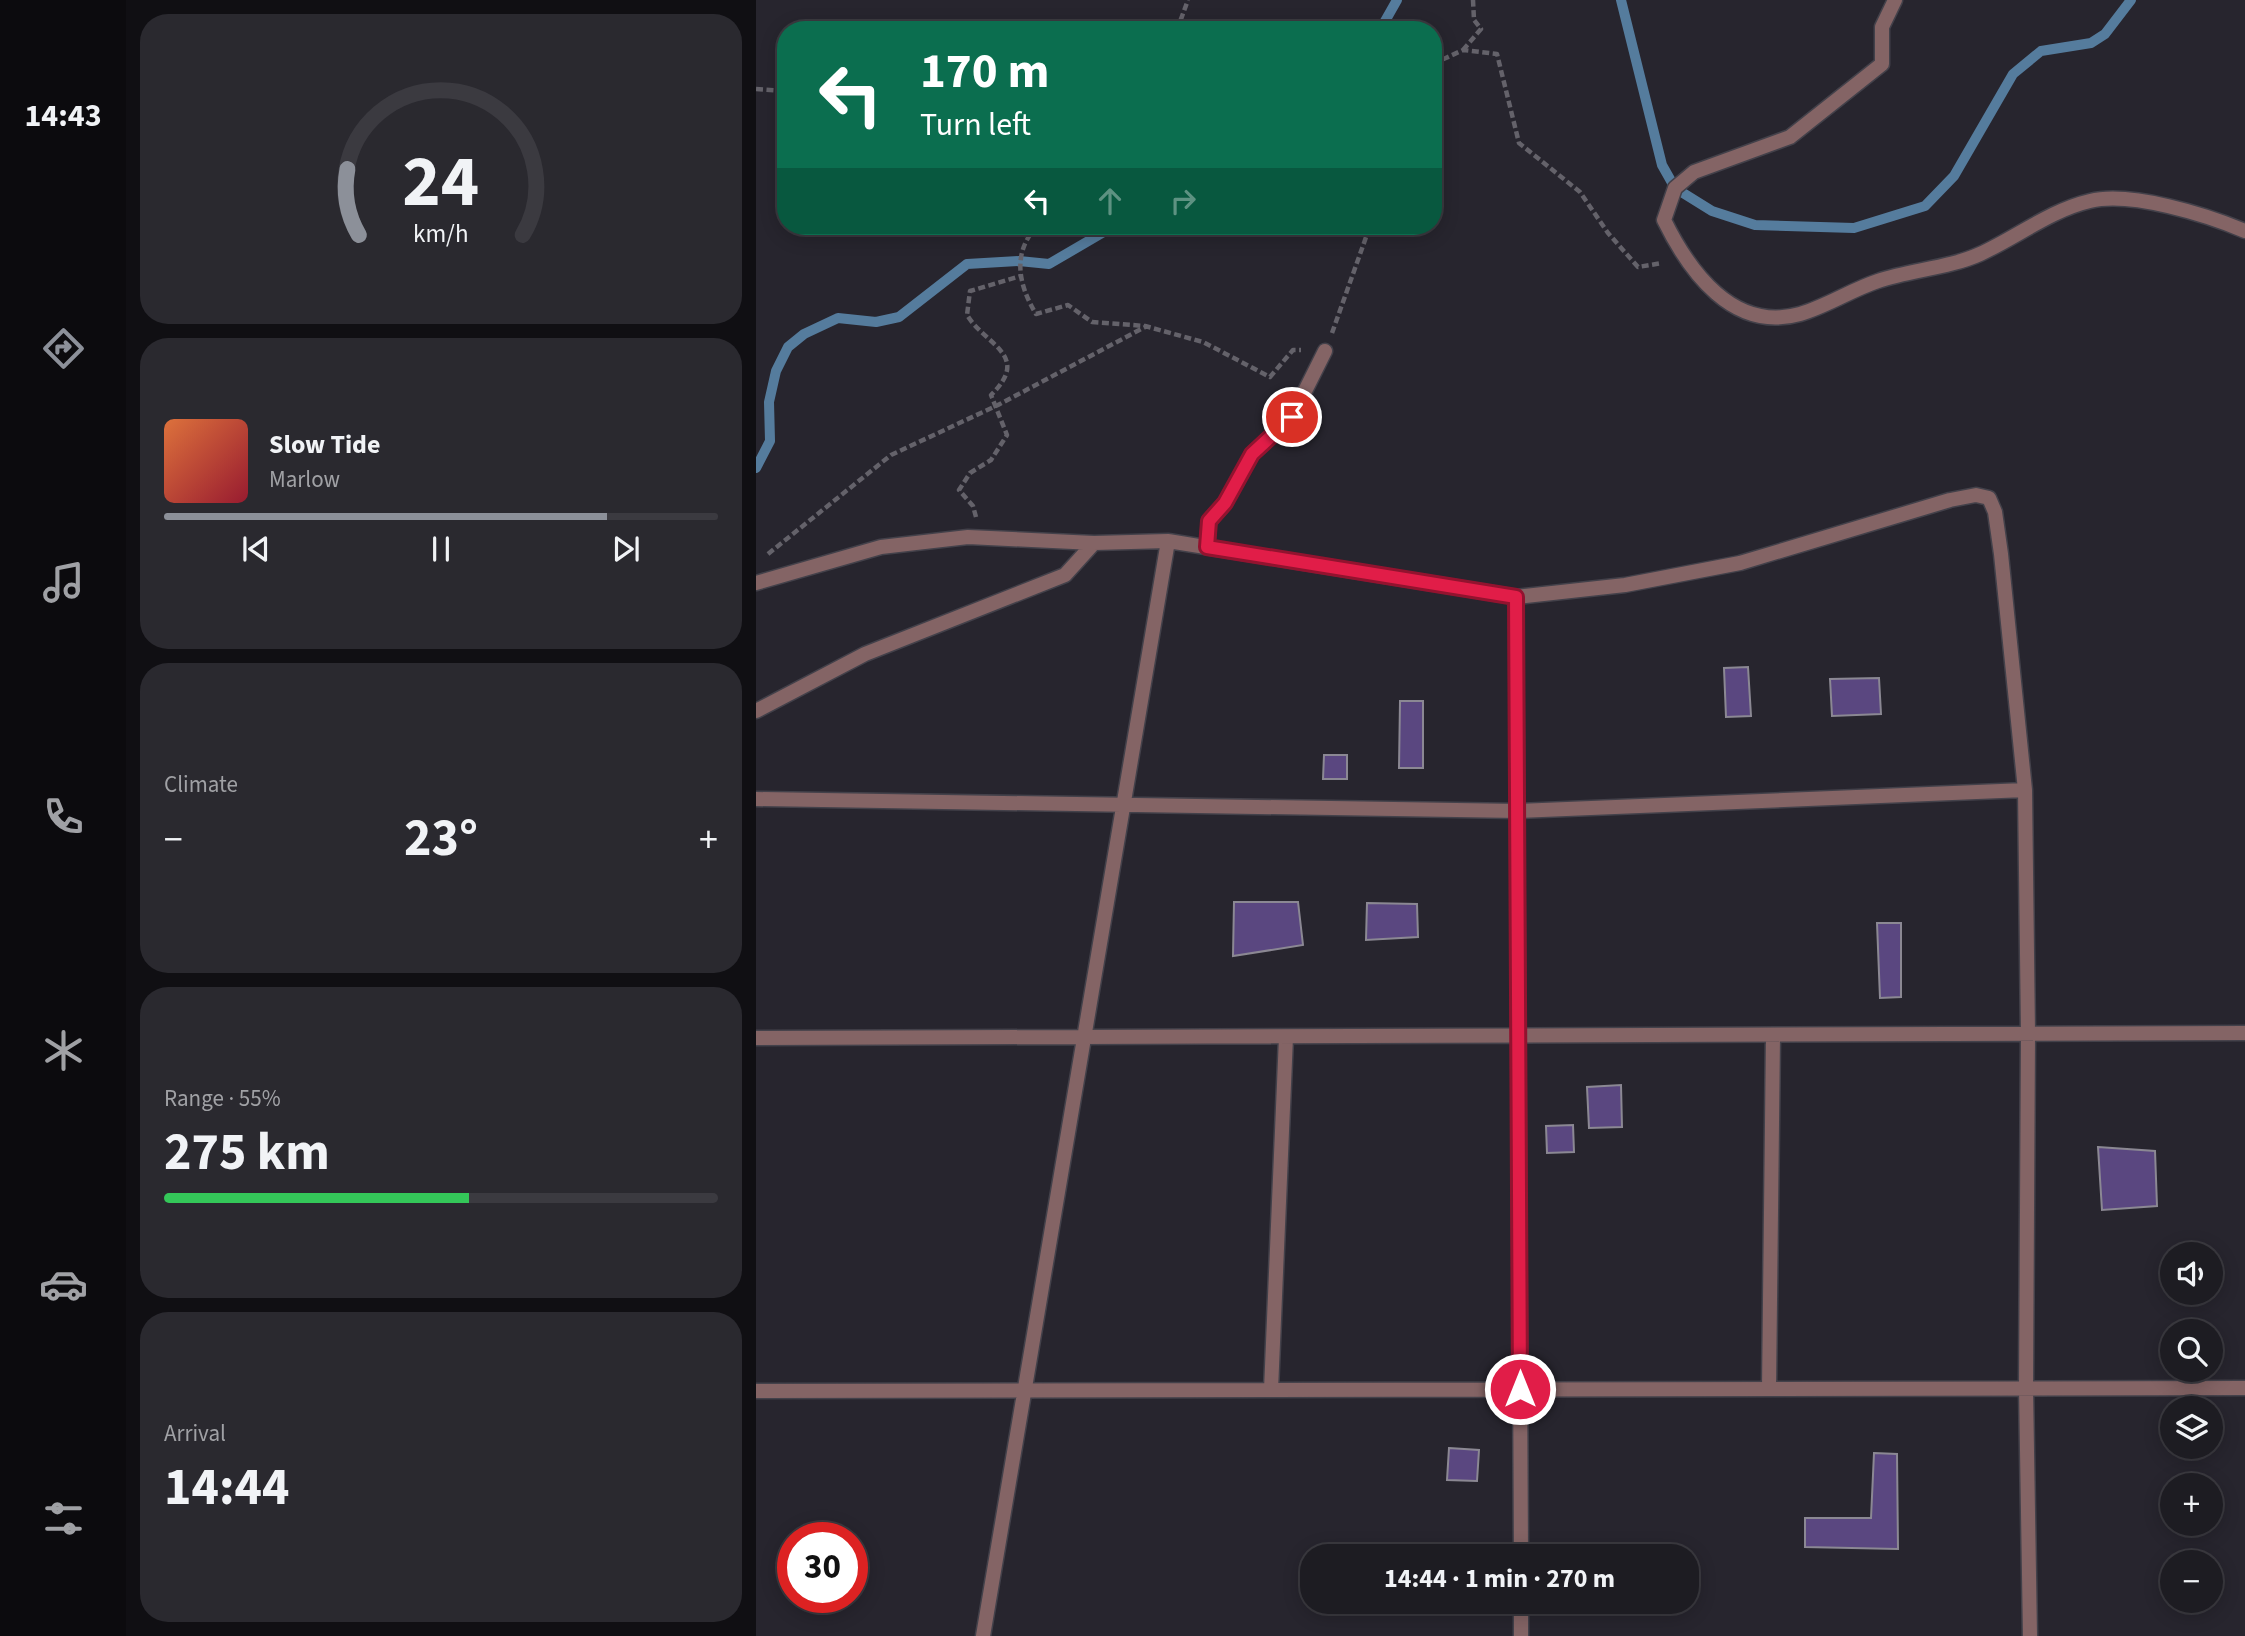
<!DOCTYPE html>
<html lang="en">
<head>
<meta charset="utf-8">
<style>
  body { margin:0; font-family:"Source Sans 3",sans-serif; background:#2a292f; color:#f1f3f6; height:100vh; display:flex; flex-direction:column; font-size:26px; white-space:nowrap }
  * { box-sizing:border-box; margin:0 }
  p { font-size:23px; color:#a0a1a5 }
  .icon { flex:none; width:38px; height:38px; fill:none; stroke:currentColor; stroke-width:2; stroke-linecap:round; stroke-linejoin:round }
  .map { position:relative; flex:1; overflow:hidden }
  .details { display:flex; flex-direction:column; gap:14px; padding:14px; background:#100f13; width:630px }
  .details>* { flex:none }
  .top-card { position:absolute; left:21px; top:21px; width:665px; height:214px; border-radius:28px; box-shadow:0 4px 18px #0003,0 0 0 2px #3b3a40; background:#0b6e4f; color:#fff; overflow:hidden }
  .tools { position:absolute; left:1404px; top:1242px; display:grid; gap:14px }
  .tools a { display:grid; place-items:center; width:63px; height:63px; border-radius:50%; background:#1d1c22; box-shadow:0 4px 18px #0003,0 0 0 2px #3b3a40; font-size:35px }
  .speed { position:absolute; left:21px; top:1522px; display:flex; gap:14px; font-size:35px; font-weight:700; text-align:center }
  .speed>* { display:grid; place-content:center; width:91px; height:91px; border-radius:50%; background:#1d1c22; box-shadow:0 4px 18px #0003,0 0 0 2px #3b3a40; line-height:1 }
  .speed .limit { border:10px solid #d22; background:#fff; color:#111 }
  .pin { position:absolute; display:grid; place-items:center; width:60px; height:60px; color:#fff; margin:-30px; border:4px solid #fff; border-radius:50%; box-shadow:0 2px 7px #0007 }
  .me { position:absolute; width:77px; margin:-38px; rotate:0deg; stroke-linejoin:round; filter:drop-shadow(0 0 5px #0008) }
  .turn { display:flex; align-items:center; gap:24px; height:147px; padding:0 28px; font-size:32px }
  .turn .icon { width:91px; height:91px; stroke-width:2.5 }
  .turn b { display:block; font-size:49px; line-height:60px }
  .lanes { display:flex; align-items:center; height:66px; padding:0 28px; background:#0003; justify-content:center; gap:35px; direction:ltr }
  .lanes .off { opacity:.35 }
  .big { font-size:52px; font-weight:700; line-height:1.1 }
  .details .tile { flex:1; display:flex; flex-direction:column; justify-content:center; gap:10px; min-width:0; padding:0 24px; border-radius:28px; background:#2a292f }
  .details .dial { align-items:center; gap:0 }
  .dial svg { height:182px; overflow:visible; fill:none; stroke:#3b3a40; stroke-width:7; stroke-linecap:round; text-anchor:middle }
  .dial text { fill:#f1f3f6; stroke:none }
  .song { display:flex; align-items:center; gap:21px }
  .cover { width:84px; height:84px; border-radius:10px; background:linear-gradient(135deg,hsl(20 70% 55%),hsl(350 70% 35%)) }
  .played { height:7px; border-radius:4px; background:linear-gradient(90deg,#8c9099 80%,#3b3a40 80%) }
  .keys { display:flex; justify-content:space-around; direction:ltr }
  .heat { display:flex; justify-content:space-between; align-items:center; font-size:38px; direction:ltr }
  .charge { height:10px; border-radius:5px; background:linear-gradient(90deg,#34c759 55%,#3b3a40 0) }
  .trip { position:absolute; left:544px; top:1544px; width:399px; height:70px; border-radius:28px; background:#1d1c22; box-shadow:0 4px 18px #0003,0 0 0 2px #3b3a40; font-weight:700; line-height:70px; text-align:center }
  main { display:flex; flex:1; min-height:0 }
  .tab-bar { display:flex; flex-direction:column; width:126px; justify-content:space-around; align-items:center; background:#0c0b0e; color:#a0a1a5 }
  .tab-bar .icon { width:49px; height:49px }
  .tab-bar .active { color:#8c9099 }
  .tab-bar b { font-size:32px; color:#f1f3f6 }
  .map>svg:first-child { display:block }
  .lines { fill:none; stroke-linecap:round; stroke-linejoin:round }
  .stream { stroke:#557c9d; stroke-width:10 }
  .building { fill:#5a4780; stroke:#8b8893; stroke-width:2 }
  .street-casing { stroke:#43414a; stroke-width:17 }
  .path { stroke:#64626a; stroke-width:4.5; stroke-dasharray:7 3.5; stroke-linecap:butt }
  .street { stroke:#846465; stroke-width:14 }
  .route-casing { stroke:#92132f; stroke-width:18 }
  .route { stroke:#e11d48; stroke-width:12 }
</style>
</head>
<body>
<main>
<nav class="tab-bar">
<b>14:43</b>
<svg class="icon active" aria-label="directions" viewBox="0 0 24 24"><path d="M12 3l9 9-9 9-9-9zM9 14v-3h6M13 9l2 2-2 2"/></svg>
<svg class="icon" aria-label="music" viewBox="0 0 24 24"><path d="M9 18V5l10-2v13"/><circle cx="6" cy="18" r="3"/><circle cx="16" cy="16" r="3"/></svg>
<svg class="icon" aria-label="phone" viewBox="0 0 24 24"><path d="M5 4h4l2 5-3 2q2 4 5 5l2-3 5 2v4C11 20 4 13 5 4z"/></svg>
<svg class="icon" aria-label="climate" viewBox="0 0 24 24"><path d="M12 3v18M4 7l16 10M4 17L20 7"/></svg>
<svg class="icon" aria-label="car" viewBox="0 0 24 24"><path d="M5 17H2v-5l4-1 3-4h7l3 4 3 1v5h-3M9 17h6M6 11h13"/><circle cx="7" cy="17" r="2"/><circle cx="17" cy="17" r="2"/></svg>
<svg class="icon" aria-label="filters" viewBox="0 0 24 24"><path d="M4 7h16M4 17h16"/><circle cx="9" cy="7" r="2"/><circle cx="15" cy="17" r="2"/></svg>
</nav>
<section class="details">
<div class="tile dial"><svg viewBox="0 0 100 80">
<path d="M14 69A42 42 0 1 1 86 69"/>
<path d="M14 69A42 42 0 0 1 9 40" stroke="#8c9099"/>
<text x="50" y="56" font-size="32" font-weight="700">24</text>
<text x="50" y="72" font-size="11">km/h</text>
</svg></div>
<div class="tile">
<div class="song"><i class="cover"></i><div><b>Slow Tide</b><p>Marlow</p></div></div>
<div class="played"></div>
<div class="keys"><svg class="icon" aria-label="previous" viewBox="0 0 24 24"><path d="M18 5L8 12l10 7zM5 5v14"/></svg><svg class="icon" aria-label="pause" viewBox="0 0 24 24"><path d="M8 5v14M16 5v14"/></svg><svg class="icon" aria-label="next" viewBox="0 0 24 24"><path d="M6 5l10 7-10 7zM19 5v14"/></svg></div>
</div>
<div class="tile"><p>Climate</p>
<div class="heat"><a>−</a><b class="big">23°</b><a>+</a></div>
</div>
<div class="tile"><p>Range · 55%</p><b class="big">275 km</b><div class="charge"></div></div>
<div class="tile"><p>Arrival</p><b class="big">14:44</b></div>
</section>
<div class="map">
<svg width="1489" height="1636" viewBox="0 0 1489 1636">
  <rect width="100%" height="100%" fill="#27252e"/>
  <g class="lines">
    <!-- stream -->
    <path class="stream" d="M865,0L906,165L919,188L956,211L999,225L1098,228L1169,206L1198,176L1257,74L1285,51L1335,43L1349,34L1375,0
      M624,30L641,0
      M0,468L14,441L13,402L20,371L32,347L48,334L82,318L120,322L143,317L211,264L263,261L293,264L358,226"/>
  </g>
  <!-- building -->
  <path class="building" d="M992,667L995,716L970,717L968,668Z
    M1123,678L1125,714L1076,716L1074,679Z
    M644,701H667V768H643Z
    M568,755H591V779H567Z
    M478,902H542L547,945L477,956Z
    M611,903L661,904L662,937L610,940Z
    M1121,923H1145V997L1124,998Z
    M865,1085L866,1127L833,1128L831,1087Z
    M817,1125L818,1152L791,1153L790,1126Z
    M1342,1147L1399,1151L1401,1206L1346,1210Z
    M693,1448L723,1450L721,1481L691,1480Z
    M1118,1453L1141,1454L1142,1549L1049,1547V1518H1115Z"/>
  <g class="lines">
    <!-- street casing -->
    <g class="street-casing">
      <path id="street" d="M1139,0L1126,27V64L1034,137L938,172L919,188L908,220C933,271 977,333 1044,314C1071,306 1095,290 1122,281C1155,270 1193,268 1224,254C1261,237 1295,210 1334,201C1375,191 1451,215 1489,231
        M451,547L453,521L469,503L496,454L536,417L569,351
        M0,583L125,547L212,537L338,543L412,541L760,597L869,585L984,563L1194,500L1220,495L1233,498L1239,512L1245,554L1269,790L1272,1034L1270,1388L1274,1636
        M760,597L765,1556
        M0,711L109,654L309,575L338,543
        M0,799L762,811L1269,790
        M0,1038L1489,1033
        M1013,1389L1017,1035
        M515,1390L530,1037
        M0,1391L1489,1388
        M765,1601V1636
        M227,1636L412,541"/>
    </g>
    <!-- path -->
    <path class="path" d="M421,30L432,0
      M707,50L725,29L718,20L717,0
      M677,64L707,50L741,54L763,143L824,192L852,233L882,267L906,263
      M0,89L30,91
      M243,226L272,236
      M281,226C256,253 262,284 280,314L312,305L336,322L389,326L447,342L514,377L537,350H545
      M576,333L614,226
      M220,517L217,506L203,490L214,473L235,460L251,435L235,395C276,355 229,345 211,315L214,291L265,276
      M12,554L135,455L242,405L389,327"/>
    <!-- street -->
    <use href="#street" class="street"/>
  </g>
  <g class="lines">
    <!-- route casing -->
    <g class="route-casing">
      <path id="route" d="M536,417L496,454L469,503L453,521L451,547L760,597L764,1389"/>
    </g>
    <!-- route -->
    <use href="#route" class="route"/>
  </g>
</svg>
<div class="tools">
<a><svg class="icon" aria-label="sound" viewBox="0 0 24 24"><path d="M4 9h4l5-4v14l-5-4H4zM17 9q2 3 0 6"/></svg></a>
<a><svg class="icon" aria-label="search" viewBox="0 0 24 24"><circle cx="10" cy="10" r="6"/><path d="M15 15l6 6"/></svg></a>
<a><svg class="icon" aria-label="layers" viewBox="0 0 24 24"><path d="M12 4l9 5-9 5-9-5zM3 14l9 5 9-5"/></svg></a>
<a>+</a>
<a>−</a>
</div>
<div class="speed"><div class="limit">30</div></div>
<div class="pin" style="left:536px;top:417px;background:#d93025"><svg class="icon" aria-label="arrive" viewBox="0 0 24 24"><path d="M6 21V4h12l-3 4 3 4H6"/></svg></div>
<svg class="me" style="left:764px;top:1389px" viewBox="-20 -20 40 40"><circle r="17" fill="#e11d48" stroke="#fff" stroke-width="3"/><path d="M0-11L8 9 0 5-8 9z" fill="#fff"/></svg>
<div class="trip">14:44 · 1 min · 270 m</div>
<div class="top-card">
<div class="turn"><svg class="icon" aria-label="left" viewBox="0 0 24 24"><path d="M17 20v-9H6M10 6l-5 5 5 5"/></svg><div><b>170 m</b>Turn left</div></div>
<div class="lanes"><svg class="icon" aria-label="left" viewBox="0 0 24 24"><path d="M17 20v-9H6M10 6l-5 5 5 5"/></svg><svg class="icon off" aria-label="ahead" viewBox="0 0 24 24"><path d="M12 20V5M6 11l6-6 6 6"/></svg><svg class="icon off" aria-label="right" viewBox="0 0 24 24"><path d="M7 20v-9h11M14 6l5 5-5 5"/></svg></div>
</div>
</div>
</main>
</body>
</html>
